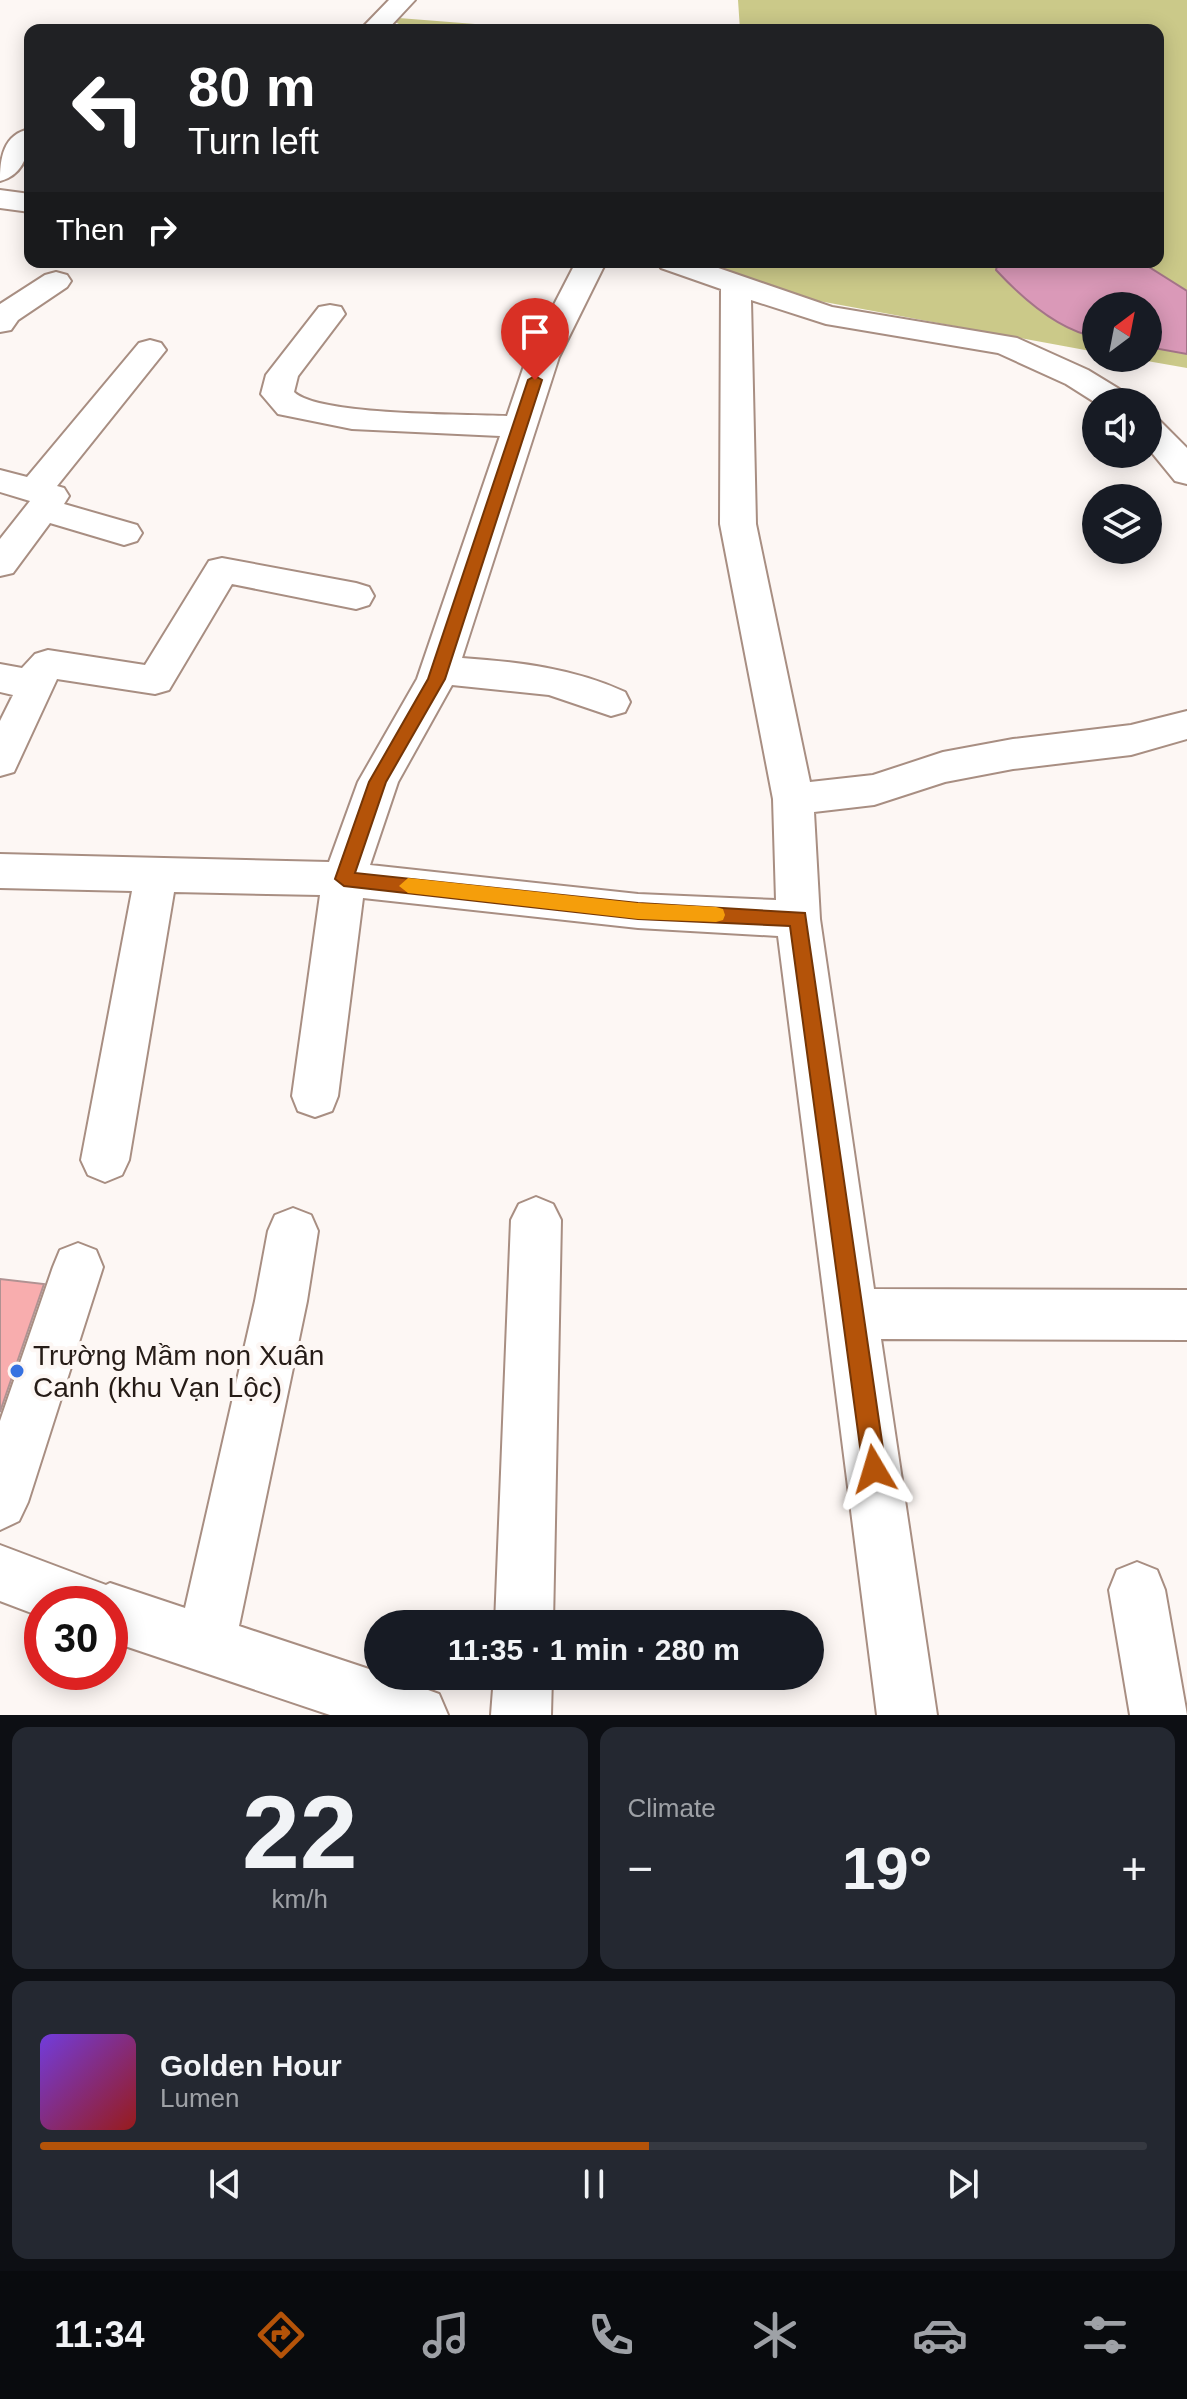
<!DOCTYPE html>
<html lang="en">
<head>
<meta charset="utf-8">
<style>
  body { margin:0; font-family:Arial,sans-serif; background:#242831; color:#f1f3f6; height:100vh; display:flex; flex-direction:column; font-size:30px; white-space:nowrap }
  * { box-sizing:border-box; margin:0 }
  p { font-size:26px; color:#9ea1a6 }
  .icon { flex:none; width:44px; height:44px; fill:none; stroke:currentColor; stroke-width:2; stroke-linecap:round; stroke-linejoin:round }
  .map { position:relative; height:1715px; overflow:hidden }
  .side { display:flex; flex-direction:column; gap:12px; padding:12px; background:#0d0f14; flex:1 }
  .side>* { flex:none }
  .banner { position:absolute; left:24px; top:24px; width:1140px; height:244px; border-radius:16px; box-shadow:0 4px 20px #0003; background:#202124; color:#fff; overflow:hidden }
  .needle { width:52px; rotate:32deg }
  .controls { position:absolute; left:1082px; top:292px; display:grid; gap:16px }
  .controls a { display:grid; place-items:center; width:80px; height:80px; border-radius:50%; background:#171b24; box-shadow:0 4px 20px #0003; font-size:40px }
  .speed { position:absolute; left:24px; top:1586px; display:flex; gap:16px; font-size:40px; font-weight:700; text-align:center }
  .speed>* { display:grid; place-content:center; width:104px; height:104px; border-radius:50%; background:#171b24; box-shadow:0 4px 20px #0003; line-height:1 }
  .speed .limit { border:12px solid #d22; background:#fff; color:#111 }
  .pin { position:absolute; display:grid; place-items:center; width:68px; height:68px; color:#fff; margin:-82px -34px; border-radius:50% 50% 50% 0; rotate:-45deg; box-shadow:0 0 8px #0007 }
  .pin .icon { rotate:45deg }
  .me { position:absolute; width:88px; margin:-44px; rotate:353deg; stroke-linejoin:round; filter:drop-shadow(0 0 6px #0008) }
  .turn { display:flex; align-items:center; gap:28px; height:168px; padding:0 32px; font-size:36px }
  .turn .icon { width:104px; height:104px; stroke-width:2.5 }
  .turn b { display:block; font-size:56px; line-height:68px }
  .then { display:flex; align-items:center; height:76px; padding:0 32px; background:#0003; gap:16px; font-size:30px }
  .big { font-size:60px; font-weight:700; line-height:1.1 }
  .side .widget { flex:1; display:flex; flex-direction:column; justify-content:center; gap:12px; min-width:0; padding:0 28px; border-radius:16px; background:#242831 }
  .side .dial { align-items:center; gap:0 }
  .dial b { font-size:104px; line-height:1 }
  .song { display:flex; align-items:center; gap:24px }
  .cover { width:96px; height:96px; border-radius:12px; background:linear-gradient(135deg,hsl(260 70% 55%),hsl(0 70% 35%)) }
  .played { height:8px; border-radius:4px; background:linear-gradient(90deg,#b45309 55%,#363941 55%) }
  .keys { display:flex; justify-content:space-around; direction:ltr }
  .heat { display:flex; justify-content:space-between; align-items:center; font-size:44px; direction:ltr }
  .side .tiles { flex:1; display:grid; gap:12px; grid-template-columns:1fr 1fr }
  .widget:last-child { grid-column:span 2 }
  .trip { position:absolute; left:364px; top:1610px; width:460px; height:80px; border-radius:40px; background:#171b24; box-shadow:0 4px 20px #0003; font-weight:700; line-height:80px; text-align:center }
  .tabs { display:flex; height:128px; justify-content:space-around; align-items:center; background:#090b0e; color:#9ea1a6 }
  .tabs .icon { width:56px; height:56px }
  .tabs .active { color:#b45309 }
  .tabs b { font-size:36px; color:#f1f3f6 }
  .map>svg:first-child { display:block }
  .green { fill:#cbc989 }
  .water { fill:#da99b8; stroke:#a47488; stroke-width:2 }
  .building { fill:#f8adae; stroke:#b09292; stroke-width:2 }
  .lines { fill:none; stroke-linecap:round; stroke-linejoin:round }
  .minor-casing { stroke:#a88e82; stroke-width:4 }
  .minor { fill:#fff; fill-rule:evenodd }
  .route { fill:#b45309; stroke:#753606; stroke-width:2 }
  .slow { fill:#f59e0b }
  .poi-dot { fill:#3772e1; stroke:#fdf7f4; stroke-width:3 }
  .labels { text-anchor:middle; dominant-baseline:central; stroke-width:8; stroke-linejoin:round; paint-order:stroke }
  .near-poi-label { font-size:28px; fill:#261c17; stroke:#fdf7f4; text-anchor:start }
</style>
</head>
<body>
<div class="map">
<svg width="1187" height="1715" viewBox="0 0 1187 1715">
  <rect width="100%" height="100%" fill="#fdf7f4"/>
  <!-- green -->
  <path class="green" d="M738,0H1187V368L1130,358H1148V306H1096V352L737,286L672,262H1158V30H740Z
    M386,17L552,30H410Z"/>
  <!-- water -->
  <path class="water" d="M998,262H1141L1187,291V354L1148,347V306H1096V337C1057,330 1022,298 996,270Z"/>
  <!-- building -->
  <path class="building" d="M0,1279L44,1284L0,1412Z"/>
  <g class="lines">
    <!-- minor casing -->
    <g class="minor-casing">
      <path id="minor" d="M389,0H415L387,30H360Z
        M30,129C30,151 24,175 0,181C0,159 3,134 30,129Z
        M0,190L30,194V212L0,208Z
        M576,262H606L559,357L462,658C519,662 572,668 625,692L630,702L625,712L611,716L549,695L452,685L398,782L370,865L638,894L776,900L773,799L720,524L721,289L661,268L657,262H701L832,307L1017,338L1088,370L1129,395L1133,402L1096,403L1066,384L998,353L826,324L751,300L756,524L810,782L873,775L943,752L1013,739L1131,725L1187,711V739L1131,755L1013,769L945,782L874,805L814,812L820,919L874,1289L1187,1290V1340L881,1339L937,1715H877L778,936L638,928L363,898L338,1096L332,1111L315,1117L298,1111L292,1096L320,895L174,892L129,1160L122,1175L105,1182L88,1175L81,1160L132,891L0,888V854L329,862L358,782L417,679L500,436L352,429L278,414L261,394L266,375L319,307L330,305L341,307L345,314L298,376L294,392C318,416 467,414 507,416L527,357Z
        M56,272L67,275L71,281L67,287L18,320L11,330L0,332V304L45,275Z
        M150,340L161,343L166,350L57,486L64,488L69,496L64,504L137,525L142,533L137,541L124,545L50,523L13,573L0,576V539L30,501L0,492V470L27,477L139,343Z
        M1148,418L1160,421L1187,448V484L1175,481L1148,448Z
        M222,558L356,583L369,587L374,596L369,605L356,609L232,584L169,690L155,694L57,679L14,772L0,776V721L13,695L0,692V664L22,668L35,654L48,650L145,665L209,561Z
        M536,1197L553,1204L561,1220L553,1624H495L511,1220L519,1204Z
        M293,1208L311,1215L318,1231L307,1301L239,1626L378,1672V1676H390L439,1694L448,1715H330L110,1641V1604H42V1617L0,1601V1545L106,1585L110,1583L185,1608L255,1301L268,1231L275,1215Z
        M78,1243L96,1250L103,1267L28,1502L19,1521L0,1530V1421L53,1267L60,1250Z
        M1137,1562L1157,1570L1165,1590L1187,1715H1130L1109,1590L1117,1570Z
        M494,1676H552L551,1715H491Z"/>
    </g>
    <!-- minor -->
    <use href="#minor" class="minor"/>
  </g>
  <!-- route -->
  <path class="route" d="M535,376L542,380L445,679L386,782L355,873L638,903L805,913L886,1469L883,1477L874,1480L866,1477L863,1469L790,926L638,919L344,886L335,879L369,782L428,679L528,380Z"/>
  <!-- slow -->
  <path class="slow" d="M408,878L638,903L716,907L723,909L725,915L723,920L716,922L638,919L408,893L399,886Z"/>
  <!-- markers -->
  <circle class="poi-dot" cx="17" cy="1371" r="8"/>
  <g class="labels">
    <!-- near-poi labels -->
    <g class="near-poi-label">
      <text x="33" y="1355">Trường Mầm non Xuân<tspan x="33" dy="32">Canh (khu Vạn Lộc)</tspan></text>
    </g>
  </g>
</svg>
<div class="controls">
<a><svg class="needle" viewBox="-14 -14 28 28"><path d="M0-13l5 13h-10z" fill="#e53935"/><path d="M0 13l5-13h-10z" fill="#9ea1a6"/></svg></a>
<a><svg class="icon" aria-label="sound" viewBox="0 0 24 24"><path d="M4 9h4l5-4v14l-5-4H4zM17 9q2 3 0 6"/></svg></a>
<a><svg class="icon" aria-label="layers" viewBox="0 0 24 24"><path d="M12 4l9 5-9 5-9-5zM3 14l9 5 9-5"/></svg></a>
</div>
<div class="speed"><div class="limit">30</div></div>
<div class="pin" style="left:535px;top:380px;background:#d93025"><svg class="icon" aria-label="arrive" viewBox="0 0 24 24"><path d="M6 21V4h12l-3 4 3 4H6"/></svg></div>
<svg class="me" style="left:874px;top:1469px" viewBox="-20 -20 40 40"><path d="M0-17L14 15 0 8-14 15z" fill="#b45309" stroke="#fff" stroke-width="4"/></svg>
<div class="trip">11:35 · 1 min · 280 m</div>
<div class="banner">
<div class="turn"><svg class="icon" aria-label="left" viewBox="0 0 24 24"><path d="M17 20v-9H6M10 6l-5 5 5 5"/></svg><div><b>80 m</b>Turn left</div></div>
<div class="then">Then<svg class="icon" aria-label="right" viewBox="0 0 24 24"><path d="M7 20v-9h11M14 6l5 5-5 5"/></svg></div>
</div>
</div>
<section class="side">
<div class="tiles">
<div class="widget dial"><b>22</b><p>km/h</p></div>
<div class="widget"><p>Climate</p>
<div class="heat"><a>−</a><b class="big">19°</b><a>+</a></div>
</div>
<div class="widget">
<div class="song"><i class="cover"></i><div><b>Golden Hour</b><p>Lumen</p></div></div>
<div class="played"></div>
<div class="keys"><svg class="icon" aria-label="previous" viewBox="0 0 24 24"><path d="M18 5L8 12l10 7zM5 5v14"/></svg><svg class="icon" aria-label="pause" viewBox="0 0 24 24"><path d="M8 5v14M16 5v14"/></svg><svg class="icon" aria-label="next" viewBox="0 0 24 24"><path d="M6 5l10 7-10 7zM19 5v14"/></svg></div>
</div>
</div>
</section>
<nav class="tabs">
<b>11:34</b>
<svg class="icon active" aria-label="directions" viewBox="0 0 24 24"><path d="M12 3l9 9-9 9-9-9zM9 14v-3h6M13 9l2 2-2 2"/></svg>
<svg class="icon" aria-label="music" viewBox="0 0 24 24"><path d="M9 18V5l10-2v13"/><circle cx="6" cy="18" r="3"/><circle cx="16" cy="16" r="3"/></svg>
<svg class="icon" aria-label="phone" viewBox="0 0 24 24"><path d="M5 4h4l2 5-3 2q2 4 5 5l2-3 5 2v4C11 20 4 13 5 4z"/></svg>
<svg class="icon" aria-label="climate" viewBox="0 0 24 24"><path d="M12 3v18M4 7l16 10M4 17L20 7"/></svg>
<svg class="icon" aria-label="car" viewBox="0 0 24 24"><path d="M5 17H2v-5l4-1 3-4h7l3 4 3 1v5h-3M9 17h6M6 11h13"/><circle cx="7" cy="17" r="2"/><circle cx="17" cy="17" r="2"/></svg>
<svg class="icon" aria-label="filters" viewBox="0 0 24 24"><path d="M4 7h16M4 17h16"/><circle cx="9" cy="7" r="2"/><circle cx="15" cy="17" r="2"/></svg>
</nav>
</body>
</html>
